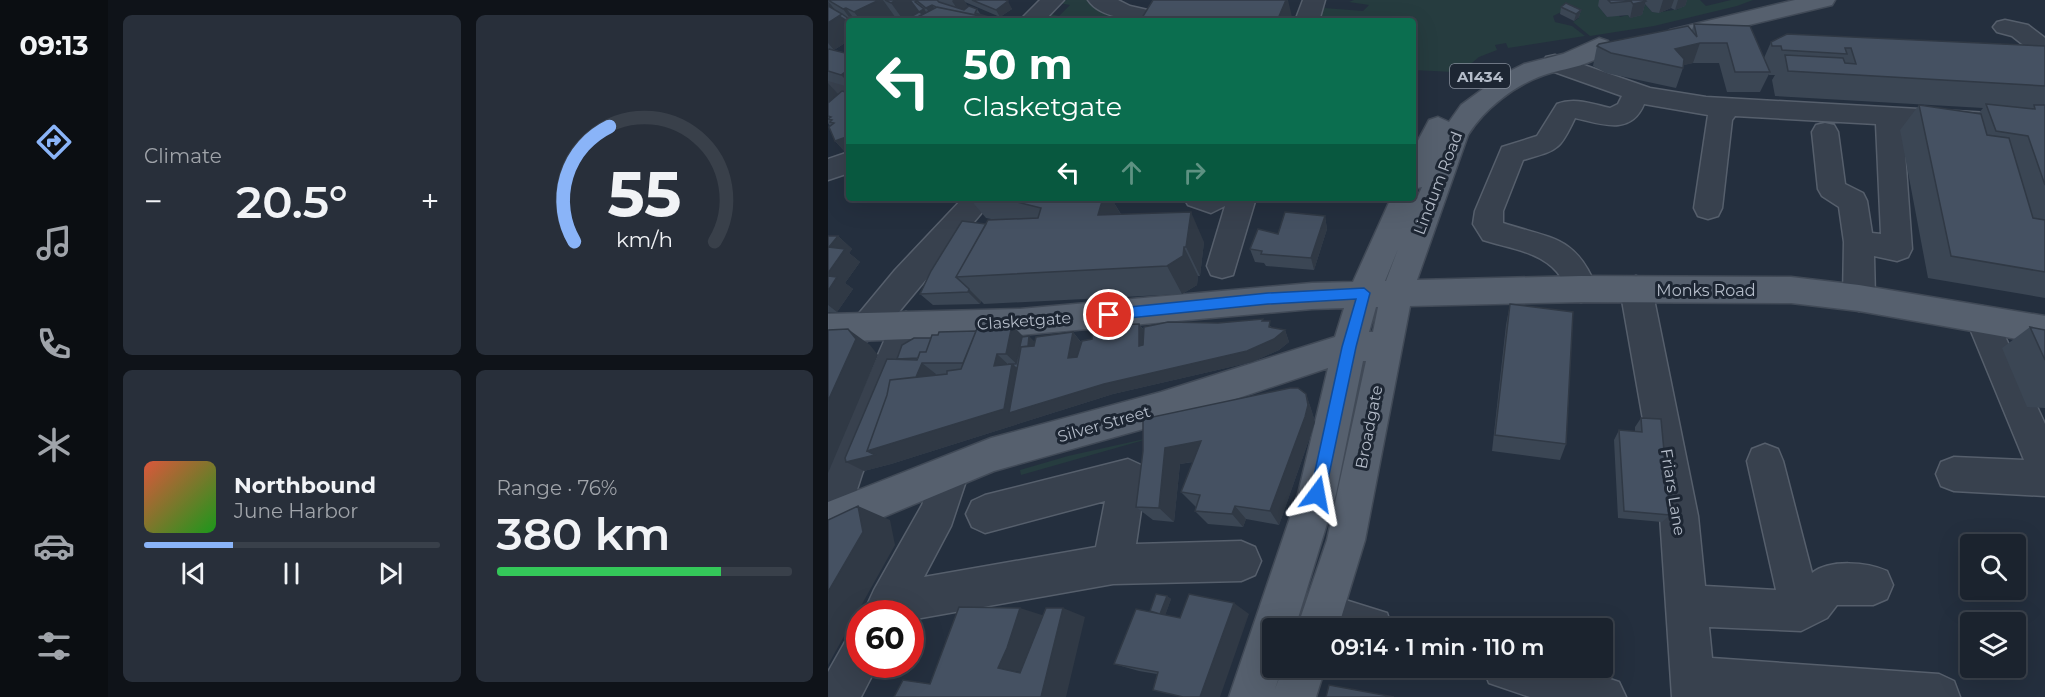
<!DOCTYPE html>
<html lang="en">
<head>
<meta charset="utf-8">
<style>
  body { margin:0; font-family:Montserrat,sans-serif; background:#282f3a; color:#f1f3f6; height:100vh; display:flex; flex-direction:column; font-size:22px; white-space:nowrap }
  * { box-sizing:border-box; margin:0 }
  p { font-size:20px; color:#a0a4aa }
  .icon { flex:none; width:33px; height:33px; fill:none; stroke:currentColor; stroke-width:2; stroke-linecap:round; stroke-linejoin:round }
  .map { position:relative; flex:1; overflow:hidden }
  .panel { display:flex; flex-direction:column; gap:15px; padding:15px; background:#0f1319; width:720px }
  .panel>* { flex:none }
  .top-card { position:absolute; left:18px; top:18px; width:570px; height:183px; border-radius:6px; box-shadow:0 6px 24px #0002,0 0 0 2px #39404a; background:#0b6e4f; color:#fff; overflow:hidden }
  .fabs { position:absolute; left:1132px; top:534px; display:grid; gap:12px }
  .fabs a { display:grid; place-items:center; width:66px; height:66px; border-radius:6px; background:#1b232e; box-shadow:0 6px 24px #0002,0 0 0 2px #39404a; font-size:30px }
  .speed { position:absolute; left:18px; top:600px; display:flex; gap:12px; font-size:30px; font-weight:700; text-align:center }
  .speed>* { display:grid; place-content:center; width:78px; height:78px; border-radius:50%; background:#1b232e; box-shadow:0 6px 24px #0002,0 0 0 2px #39404a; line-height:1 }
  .speed .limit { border:9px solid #d22; background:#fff; color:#111 }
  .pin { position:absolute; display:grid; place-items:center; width:51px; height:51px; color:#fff; margin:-26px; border:3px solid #fff; border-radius:50%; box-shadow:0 2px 6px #0007 }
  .me { position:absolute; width:66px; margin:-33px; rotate:13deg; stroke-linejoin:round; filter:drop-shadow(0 0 4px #0008) }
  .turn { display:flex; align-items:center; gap:21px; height:126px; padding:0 18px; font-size:27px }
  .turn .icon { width:78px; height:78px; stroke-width:2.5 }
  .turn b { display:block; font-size:42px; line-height:51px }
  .lanes { display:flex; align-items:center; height:57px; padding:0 18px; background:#0003; justify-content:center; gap:30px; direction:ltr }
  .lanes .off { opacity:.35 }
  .big { font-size:45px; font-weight:600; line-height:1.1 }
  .panel .card { flex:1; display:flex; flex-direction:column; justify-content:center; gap:9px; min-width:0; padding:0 21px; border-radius:9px; background:#282f3a }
  .panel .dial { align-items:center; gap:0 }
  .dial svg { height:156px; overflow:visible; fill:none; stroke:#39404a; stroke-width:7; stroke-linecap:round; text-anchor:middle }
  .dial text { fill:#f1f3f6; stroke:none }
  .song { display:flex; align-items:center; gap:18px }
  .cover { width:72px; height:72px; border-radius:9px; background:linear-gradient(135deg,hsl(10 70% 55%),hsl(120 70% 35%)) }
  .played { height:6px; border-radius:3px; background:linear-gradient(90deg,#8ab4f8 30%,#39404a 30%) }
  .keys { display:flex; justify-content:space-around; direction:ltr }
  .heat { display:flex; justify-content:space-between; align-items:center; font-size:33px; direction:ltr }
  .charge { height:9px; border-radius:4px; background:linear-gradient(90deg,#34c759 76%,#39404a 0) }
  .panel .tiles { flex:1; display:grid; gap:15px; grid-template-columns:repeat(2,1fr) }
  .trip { position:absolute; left:434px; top:618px; width:351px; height:60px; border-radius:6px; background:#1b232e; box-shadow:0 6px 24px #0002,0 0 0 2px #39404a; font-weight:600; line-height:60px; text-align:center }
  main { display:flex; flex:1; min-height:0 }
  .tabs { display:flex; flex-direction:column; width:108px; justify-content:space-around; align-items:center; background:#0b0e12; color:#a0a4aa }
  .tabs .icon { width:42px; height:42px }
  .tabs .selected { color:#8ab4f8 }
  .tabs b { font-size:27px; color:#f1f3f6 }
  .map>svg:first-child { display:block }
  .green { fill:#263c3f }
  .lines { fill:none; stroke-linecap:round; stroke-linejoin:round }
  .minor-casing { stroke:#565f6c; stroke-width:3 }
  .major-casing { stroke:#414a57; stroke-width:3 }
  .minor { fill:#38414e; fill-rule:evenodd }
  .major { fill:#56606e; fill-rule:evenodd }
  .wall { fill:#3b4654 }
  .shaded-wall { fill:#303945 }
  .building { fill:#455162; stroke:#303945; stroke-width:1.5 }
  .route { fill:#1a73e8; stroke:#114b97; stroke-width:1.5 }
  .labels { text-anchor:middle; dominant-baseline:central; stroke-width:6; stroke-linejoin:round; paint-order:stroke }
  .shield { fill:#1d2633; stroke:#878f9c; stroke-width:1.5 }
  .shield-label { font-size:15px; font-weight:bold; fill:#b4bcc9 }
  .street-label { font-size:16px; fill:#b4bcc9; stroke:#1d2633 }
</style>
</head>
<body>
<main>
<nav class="tabs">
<b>09:13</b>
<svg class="icon selected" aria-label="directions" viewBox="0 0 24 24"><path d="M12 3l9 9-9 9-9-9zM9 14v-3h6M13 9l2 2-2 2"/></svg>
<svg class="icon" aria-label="music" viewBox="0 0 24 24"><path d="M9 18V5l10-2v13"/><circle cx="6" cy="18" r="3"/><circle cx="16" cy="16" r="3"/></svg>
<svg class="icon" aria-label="phone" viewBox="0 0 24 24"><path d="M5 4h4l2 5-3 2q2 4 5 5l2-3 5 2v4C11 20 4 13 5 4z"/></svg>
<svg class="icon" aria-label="climate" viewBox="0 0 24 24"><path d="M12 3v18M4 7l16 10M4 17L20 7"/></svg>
<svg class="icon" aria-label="car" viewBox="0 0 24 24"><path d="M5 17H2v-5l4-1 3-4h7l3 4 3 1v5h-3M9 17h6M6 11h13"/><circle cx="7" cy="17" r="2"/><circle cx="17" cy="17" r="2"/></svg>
<svg class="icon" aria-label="filters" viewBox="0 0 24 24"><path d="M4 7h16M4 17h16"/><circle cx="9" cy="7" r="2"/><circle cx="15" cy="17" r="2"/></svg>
</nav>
<section class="panel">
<div class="tiles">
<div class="card"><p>Climate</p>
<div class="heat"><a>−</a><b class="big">20.5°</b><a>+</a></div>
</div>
<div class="card dial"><svg viewBox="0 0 100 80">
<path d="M14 69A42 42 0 1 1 86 69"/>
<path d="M14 69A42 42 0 0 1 32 10" stroke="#8ab4f8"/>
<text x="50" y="56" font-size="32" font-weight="700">55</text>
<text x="50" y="72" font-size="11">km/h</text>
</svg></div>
<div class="card">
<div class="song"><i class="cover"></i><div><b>Northbound</b><p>June Harbor</p></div></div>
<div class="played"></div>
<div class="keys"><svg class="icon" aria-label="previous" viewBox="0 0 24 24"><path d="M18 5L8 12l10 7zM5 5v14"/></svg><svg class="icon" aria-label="pause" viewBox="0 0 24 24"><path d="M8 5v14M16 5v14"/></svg><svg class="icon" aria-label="next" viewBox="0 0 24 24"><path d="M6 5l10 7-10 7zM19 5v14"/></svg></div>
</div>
<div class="card"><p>Range · 76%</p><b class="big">380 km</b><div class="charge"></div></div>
</div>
</section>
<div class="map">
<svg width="1217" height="697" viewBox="0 0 1217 697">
  <rect width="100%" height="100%" fill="#242f3e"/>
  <!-- green -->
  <path class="green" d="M239,0H259L301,21H219L213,19L219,13L231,16L242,5L231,3Z
    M526,0H781L770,6L779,17L790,14L792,17L800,15L802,18L813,15L817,4L824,12C831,13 844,10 851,9L852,0H872L878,6L903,0H925L909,6L826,26L762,36L745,22L751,18L737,10L725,16L727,22L744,26L757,36L680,48L678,43L667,45L669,50L651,57L632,73L628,69L625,72L585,70V21H526L529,17L523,21H492L496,8L535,11L541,5L521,2Z
    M330,436L193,475L192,470L240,456Z"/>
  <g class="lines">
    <!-- minor casing -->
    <g class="minor-casing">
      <path id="minor" d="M212,0H236L216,21H198L195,17Z
        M260,0H290L302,6L333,13L337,18L335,21C313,21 273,20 260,0Z
        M475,0H497L491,21H467Z
        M1177,20L1200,25L1217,38V58L1208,55L1184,36L1169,32L1165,27L1169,22Z
        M727,55L822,88L878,97L1217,116V134L1075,126L1084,249L1080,257L1069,261L1046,256L1047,298L1042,307L1031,311L1020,307L1015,298L1016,242L1011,207L994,196L990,189L984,132L988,125L997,123L1006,125L1010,132L1017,184L1035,193L1039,201L1044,233L1053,234L1048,124L907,116L904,120L894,208L890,216L880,219L870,216L866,208L880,115L816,104C803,136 773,124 747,118C731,152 729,150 695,160L675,211V223C723,239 748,235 769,289L764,298L753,302L742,298C738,290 735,279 729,272C711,251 679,248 655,240L645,224L647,211L674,147L709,136L729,104C747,97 764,104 782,108L790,104L794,96L718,69L715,63L718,57Z
        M0,79L21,85V102L0,96Z
        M21,152V173L0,180V159Z
        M135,198H166L50,337L39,341L28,337L23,327L28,317L67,270Z
        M356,198H428L405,275L394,278L383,275L379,266L397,206L383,213L360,205Z
        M808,276L819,280L824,289L870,516L877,586L948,590L919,461L924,449L937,444L950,449L955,461L984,573C1002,559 1039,562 1059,571L1065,585L1059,599L1045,605H1009L999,618L973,631L881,627L884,658L1111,674L1126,681L1132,697H844L832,516L792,289L797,280Z
        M1154,306L1165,310L1217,424V496L1126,491L1113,486L1108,474L1113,462L1126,457L1196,460L1138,319L1143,310Z
        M78,312L89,316L94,326L34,474L15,533L2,539L0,538V469L67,316Z
        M123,455L136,460L141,472L123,526L96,577L268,547L277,501L157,533L144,527L138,514L144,501L157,495L300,459L313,465L318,477L308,544L413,541L427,547L433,561L427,575L413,581L285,584L82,620V614H35L46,590L94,505L110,460Z
        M495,593L559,613L564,628L481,627L475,613L481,599Z
        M32,636V664H50L33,697H0V672L17,642Z
        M655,668H749L791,682L798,697H702L661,683Z"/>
    </g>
    <!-- major casing -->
    <g class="major-casing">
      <path id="major" d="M967,0H1007L1004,5L850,42L842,40L838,35L842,30Z
        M771,38L780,41L783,46C770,66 736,68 716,75C687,85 656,109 640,135L589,280L753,276L963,277L1031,285L1217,316V344L1031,311L963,303L753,302L582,306L537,540L510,628H469L499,540L538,361H535L508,494L467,628H444V668H454L447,689L455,668H497L488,697H401L470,494L500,368L333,424L166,471L0,540V502L163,438L333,392L507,337L516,308L484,309L192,335L0,342V314L192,309L484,283L525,282L563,198H585V190L590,196L594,187L585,189V150L601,120L610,117L621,122L633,105L674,75L696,64L735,54ZM570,249L558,281H557ZM548,307H550L545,332H541Z"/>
    </g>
    <!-- minor -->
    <use href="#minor" class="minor"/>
    <!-- major -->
    <use href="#major" class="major"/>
  </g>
  <!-- wall -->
  <path class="wall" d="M0,0H177L184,9L172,17L137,2L140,7L149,9L153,15L175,21H21V48L17,43L6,50L19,53L21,52V87L0,81Z
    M771,0H859L857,6L847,10L843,8L831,13L824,12L817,4L814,15L802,18L800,15L779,17L770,6Z
    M733,7L753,10L751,17L746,21L732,14Z
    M866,24L936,58L943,42L1217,46V298L1100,278L1072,130L1091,105L1150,114L1155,108L947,96L944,80L947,75H941V74L932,92H899L891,63H865L855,65V68L848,88L778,73L765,66L769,46L864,30Z
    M0,83L10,94L21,93V154L20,155L7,141L2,126L0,123Z
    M141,198H283L293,214L376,242L372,276H370L369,285L354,294L156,304L153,301L152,304L105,305L92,294L163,219L158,218Z
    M497,216L499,229L486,270L438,266L436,263L427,262L422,249L450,234Z
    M0,236H10L24,249L21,253L32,262L17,283L25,289L9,312H0Z
    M682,304L738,444L732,460L664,451L678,325Z
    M435,319V321L445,328L457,330L461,342L451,350L424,362L285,394L63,464L36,471L70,359L196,337L207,342L245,332L253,342L311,324L316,330Z
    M1202,327L1217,330V408L1199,407L1174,348Z
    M478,394L484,412L487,422L483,434L451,525L418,519L415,527L380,524L367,511L368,507L353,492L365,462L352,464L346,522L325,520L308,507L315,451Z
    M813,418L842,515L834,522L790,518L786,440L791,430L807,432V427Z
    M339,596L343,599L337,615L352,618L421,614L329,674L311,671L286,664L323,612Z"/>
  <!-- shaded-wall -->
  <path class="shaded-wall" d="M0,0H55L70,21H33L26,12L18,8L28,21H24L15,9Z
    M68,0H82L96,9L101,16L76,21L63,3Z
    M125,0H136L142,9L133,15L124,1Z
    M458,0H460L465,21H449Z
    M813,0H818L814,15L802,18L805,4Z
    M835,0H846L843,8L831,13Z
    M850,0H859L857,6L847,10Z
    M0,1L12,16L14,14L21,23L16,25L21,32V40L15,41L17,43L6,50L0,43Z
    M180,1L184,9L172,17L168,10Z
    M104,5L109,12L103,15L98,8Z
    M753,10L751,17L746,21L748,14Z
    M872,43L865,63L849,67L847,49Z
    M21,69V82L19,81L21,83L13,75Z
    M0,83L11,95L0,104Z
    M21,136V154L20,155L7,141Z
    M275,198H283L295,218L270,215Z
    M363,212L376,242L372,276L358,247Z
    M497,216L499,229L486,270L483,258Z
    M10,236L24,249L21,253L32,262L17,283L25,289L9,312L0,305V273L1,247Z
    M356,247L370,276L369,285L354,294L339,266Z
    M141,289L153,301L152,304L140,292Z
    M311,324L319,335V357L311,346Z
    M184,325L200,341L194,369L178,354Z
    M20,329L42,345L50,355L0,473V401Z
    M457,330L461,342L451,350L424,362L285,394L63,464L36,471L18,462L39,451L166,366L169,354L183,367L184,364L195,374L201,336L207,342L276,384Z
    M245,332L254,344L250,369L240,358Z
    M94,363L108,374L101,393L86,383Z
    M478,394L484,412L487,422L483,434L451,525L442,511Z
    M373,441L385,458L352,464L346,522L331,508L337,448Z
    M30,506L62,520L67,545L0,665V592Z
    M407,506L418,519L415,527L404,514Z
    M339,596L343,599L337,616L332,614Z
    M406,603L421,614L392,697H372Z
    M192,608L217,616L197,673L170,668Z
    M235,608L257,617L238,697H213Z"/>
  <!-- building -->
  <path class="building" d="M0,0H51L26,12L18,8L15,9Z
    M57,0H68L63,3Z
    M82,0H109L111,2L136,10L141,6L149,9L147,13L168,19L108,7L104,5L98,8L89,1L87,2L96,9L91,12L95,14L86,19L88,21H76L91,12Z
    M144,0H177L180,1L168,10Z
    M325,0H458L449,21H312Z
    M780,0H817L818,1L805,4L803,1L783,3Z
    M738,3L753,10L748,14L733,7Z
    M0,6L14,14L0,23Z
    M109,7L175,21H95L86,19Z
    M14,14L24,21L27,19L30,21H21V29L16,25L19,21L11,16Z
    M866,24L922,26L942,72H907L899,43H872L847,49L856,59L855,68L783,53L769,46L771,44L860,26L869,37Z
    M959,34L1217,46V86L960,71L957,55L1015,58L1017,63L1028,64L1023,48H1017L1019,54L954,50L953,46H944L943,42Z
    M21,36V42L15,41Z
    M1,49L21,54V69L13,75L0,71V50Z
    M14,91L21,93V136L7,141L1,127L6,123L2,122L4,120L0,119L3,117L0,116V103Z
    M1158,104L1207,109L1206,105H1217V185L1200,136L1168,131Z
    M1091,105L1153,114L1159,135L1181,138L1205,218L1217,220V272L1123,256Z
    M173,198H275L270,215L363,212L358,247H356L355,256L339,266L128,277L160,220L210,218L213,208Z
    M457,212L497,216L483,258L433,254L434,251L422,249L430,229L450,234Z
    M134,221L158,224L128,277L141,289L140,292L92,294L103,271Z
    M0,236H10L1,247L17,249L0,273Z
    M0,276L9,277L0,291Z
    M682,304L745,312L738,444L667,435Z
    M435,319L434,321H442L441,327L457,330L446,339L419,351L276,384L181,413L193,347L206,346L208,337L245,332L240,358L249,357L254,341L264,339L265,331L278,329V325L311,324V346L315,345L316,327L340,322L390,323Z
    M184,325L178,354H169L166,366L184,364L176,409L39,451L59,395L62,380L119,374V371L133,369L150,326Z
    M1202,327L1217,330V360Z
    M20,329L28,339L0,401V330Z
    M148,331L135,363H94L88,377L62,380L59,395L39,451L47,455L18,462L17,458L59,359L89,360L92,352H98L104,335H110L111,332Z
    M201,336L200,346L193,347L189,369L184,364H180H188L194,337Z
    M86,338H103L98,352H92L90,358L69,359L74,345Z
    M462,388H470L478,394L480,405L477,417L442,511L407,506L404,514L367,511L372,495L353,492L373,441L337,448L331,508L308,507L315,451V419Z
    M813,418L833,419L842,515L796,511L791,430L814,432Z
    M30,506L35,532L0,592V520Z
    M328,594L339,596L332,614L322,611Z
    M361,594L406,603L372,697H355L325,690L330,672L286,664L308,609L352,618Z
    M131,607L192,608L179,648L170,668L192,673L218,608H235L213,697H66L75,680L102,684Z
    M501,685L566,697H498Z"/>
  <!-- route -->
  <path class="route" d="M536,288L542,293L528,347L497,494L495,499L489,501L484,499L482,494L514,347L528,299L440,304L281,320L274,315L281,309L440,293Z"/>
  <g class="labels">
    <!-- shield labels -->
    <rect class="shield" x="622" y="64" width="60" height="24" rx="4.5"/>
    <g class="shield-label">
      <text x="652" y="76">A1434</text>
    </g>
    <!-- street labels -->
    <g class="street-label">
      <text transform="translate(610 183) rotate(-69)">Lindum Road</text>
      <text x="878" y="290">Monks Road</text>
      <text transform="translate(196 321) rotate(-4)">Clasketgate</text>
      <text transform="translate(276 424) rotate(-16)">Silver Street</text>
      <text transform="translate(541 427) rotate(-79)">Broadgate</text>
      <text transform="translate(845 492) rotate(81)">Friars Lane</text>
    </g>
  </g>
</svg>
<div class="fabs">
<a><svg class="icon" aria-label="search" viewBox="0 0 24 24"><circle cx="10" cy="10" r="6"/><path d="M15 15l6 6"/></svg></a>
<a><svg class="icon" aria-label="layers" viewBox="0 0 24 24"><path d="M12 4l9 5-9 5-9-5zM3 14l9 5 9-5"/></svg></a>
</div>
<div class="speed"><div class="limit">60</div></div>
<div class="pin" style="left:281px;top:315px;background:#d93025"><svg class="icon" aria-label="arrive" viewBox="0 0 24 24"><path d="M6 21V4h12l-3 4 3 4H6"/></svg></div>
<svg class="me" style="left:489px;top:494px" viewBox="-20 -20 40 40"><path d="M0-17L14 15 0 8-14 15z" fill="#1a73e8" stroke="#fff" stroke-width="4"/></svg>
<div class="trip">09:14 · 1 min · 110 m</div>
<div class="top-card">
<div class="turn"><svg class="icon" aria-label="left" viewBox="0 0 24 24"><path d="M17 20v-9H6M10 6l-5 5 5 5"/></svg><div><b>50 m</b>Clasketgate</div></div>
<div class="lanes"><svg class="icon" aria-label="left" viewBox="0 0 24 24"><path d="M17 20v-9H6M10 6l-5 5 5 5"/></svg><svg class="icon off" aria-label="ahead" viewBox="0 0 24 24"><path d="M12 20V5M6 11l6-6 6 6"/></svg><svg class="icon off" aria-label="right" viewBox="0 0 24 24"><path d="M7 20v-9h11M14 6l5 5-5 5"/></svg></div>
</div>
</div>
</main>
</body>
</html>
